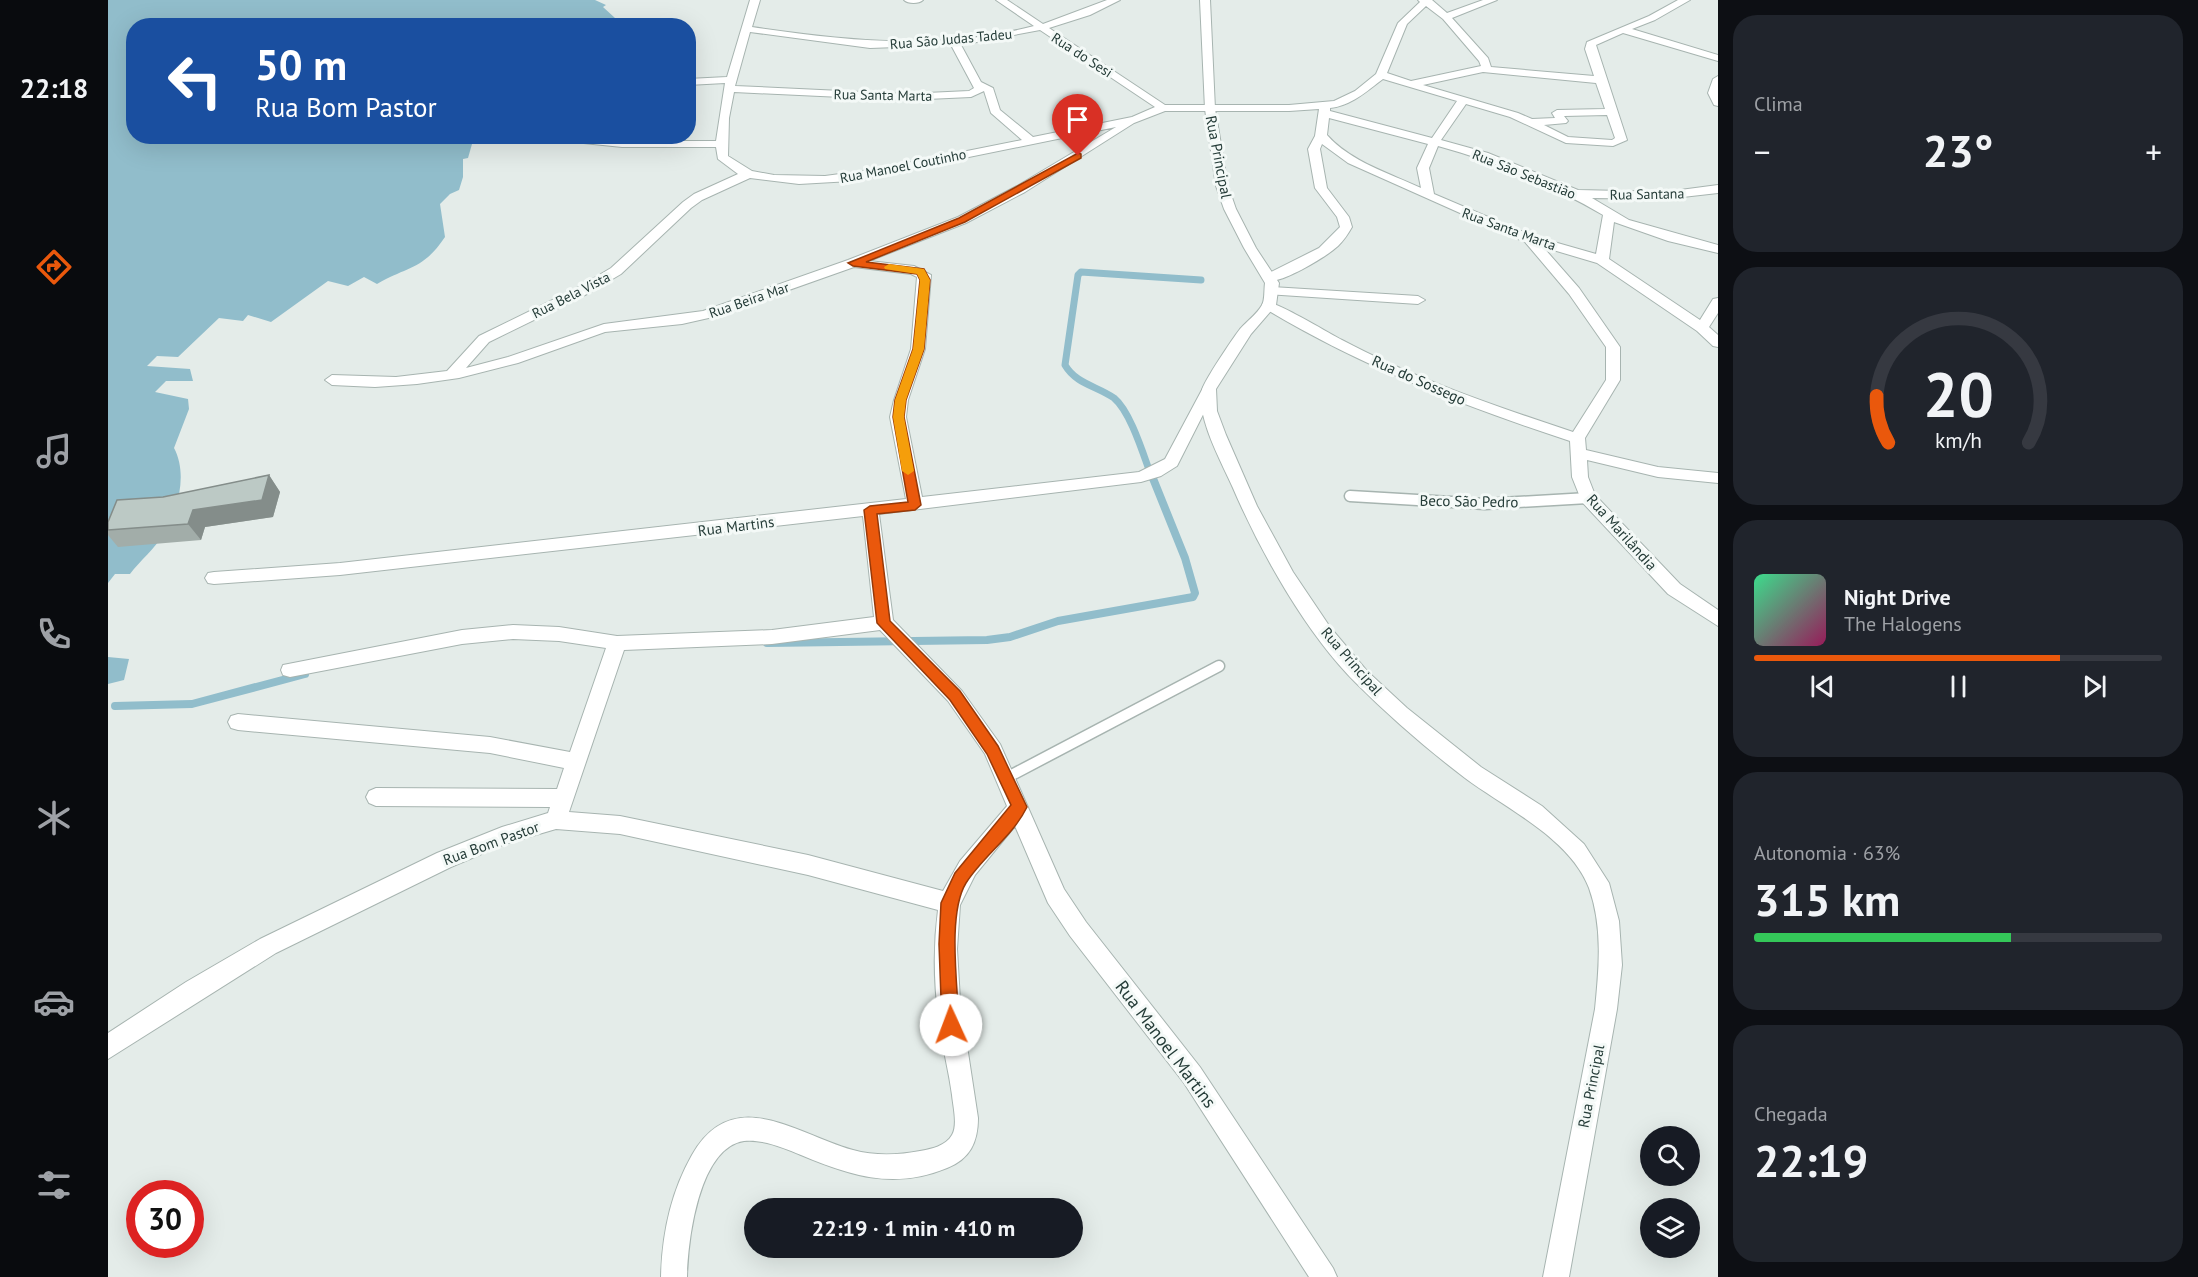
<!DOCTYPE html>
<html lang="pt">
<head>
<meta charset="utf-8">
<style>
  body { margin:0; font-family:"PT Sans",sans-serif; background:#20242c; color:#f1f3f6; height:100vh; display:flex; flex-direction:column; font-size:22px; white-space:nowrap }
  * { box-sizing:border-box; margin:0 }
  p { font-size:20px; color:#9ea1a6 }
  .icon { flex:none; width:33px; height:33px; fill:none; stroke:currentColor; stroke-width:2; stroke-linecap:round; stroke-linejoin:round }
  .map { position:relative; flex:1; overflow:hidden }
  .drawer { display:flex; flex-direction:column; gap:15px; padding:15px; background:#0d0f14; width:480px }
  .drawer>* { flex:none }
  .hud { position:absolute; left:18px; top:18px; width:570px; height:126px; border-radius:24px; box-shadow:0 6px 24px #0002; background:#1a4fa0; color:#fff; overflow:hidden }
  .buttons { position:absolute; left:1532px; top:1126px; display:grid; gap:12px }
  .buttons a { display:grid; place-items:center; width:60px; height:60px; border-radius:50%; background:#171b24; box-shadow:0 6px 24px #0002; font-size:30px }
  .speed { position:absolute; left:18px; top:1180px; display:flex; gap:12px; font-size:30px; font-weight:700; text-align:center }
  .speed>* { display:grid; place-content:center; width:78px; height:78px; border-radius:50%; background:#171b24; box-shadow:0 6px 24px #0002; line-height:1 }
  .speed .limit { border:9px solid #d22; background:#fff; color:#111 }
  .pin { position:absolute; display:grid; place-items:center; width:51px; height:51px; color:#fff; margin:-62px -26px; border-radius:50% 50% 50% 0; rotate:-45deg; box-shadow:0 0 6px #0007 }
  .pin .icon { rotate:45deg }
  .me { position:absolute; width:66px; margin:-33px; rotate:358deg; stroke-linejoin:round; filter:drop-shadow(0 0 4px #0008) }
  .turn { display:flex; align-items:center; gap:21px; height:126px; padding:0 30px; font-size:27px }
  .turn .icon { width:78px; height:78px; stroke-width:2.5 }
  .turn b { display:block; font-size:42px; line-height:51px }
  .big { font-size:45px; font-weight:800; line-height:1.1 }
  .drawer .card { flex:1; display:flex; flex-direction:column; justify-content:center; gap:9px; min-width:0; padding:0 21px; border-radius:24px; background:#20242c }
  .drawer .dial { align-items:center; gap:0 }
  .dial svg { height:156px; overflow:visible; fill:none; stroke:#363941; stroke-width:7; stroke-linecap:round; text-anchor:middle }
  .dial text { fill:#f1f3f6; stroke:none }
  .song { display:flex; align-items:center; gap:18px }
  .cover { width:72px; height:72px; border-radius:9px; background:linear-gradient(135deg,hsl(150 70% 55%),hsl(330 70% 35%)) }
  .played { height:6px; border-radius:3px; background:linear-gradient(90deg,#ea580c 75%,#363941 75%) }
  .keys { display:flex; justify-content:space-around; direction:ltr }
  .heat { display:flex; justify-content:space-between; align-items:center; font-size:33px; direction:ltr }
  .charge { height:9px; border-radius:4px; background:linear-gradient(90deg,#34c759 63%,#363941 0) }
  .trip { position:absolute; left:636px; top:1198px; width:339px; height:60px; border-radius:30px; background:#171b24; box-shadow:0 6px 24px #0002; font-weight:800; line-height:60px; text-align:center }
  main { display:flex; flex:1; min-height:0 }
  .tab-bar { display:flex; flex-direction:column; width:108px; justify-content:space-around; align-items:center; background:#090b0e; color:#9ea1a6 }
  .tab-bar .icon { width:42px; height:42px }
  .tab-bar .selected { color:#ea580c }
  .tab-bar b { font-size:27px; color:#f1f3f6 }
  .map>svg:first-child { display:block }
  .water { fill:#91bdcb }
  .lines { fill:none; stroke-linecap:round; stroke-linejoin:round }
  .stream-far1 { stroke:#91bdcb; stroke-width:7 }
  .stream { stroke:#91bdcb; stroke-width:8 }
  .service-casing { stroke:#a7b4b0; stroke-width:13 }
  .minor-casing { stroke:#a7b4b0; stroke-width:2 }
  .tertiary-casing { stroke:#a7b4b0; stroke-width:2 }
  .service { stroke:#fff; stroke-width:10 }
  .minor { fill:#fff; fill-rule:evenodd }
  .tertiary { fill:#fff; fill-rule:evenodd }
  .wall { fill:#a2ada9 }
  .shaded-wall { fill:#848d8a }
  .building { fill:#bcc9c5; stroke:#848d8a; stroke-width:1.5 }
  .route { fill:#ea580c; stroke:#983908; stroke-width:1.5 }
  .slow { fill:#f59e0b }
  .labels { text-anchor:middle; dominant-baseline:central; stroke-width:6; stroke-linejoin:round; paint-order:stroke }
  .far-street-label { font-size:14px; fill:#253c38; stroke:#f4f9f7 }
  .street-label { font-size:15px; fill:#253c38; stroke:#f4f9f7 }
  .near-street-label { font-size:18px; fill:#253c38; stroke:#f4f9f7 }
</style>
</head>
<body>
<main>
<nav class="tab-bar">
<b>22:18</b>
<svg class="icon selected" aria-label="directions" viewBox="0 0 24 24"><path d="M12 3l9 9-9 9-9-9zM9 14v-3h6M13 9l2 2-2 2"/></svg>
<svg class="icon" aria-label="music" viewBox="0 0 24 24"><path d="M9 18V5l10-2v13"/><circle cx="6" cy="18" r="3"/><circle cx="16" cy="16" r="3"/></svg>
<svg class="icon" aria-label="phone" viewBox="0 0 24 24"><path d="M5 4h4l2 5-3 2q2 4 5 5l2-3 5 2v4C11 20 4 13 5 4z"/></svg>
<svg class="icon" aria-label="climate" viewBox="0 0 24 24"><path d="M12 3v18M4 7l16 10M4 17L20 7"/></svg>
<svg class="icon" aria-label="car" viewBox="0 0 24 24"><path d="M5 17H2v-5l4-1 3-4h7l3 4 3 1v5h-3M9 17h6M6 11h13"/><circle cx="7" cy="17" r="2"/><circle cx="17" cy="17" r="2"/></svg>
<svg class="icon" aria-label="filters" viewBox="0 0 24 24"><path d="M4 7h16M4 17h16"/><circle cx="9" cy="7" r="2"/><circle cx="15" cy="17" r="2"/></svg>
</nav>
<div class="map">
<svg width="1610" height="1277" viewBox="0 0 1610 1277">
  <rect width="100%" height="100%" fill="#e4ece9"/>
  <!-- water -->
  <path class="water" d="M0,0H487L498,5L495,7L507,18L504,25L26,26V136L376,137L371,143L364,144L360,158L355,159V177L351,190L342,194L332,204L337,237C315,270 300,266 269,284L256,277L240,286L220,281L163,322L140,315L135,321L111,318L70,357L49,356L39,366L82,369L85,381H58L47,392L80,399L81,409L66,448C80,474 70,510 56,534C47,548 32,561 22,574H7L0,583Z
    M0,657L21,659L16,680L0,684Z"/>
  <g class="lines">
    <!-- stream-far1 -->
    <path class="stream-far1" d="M1044,478C1036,457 1023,412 1006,398C989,386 968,384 957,365L970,275L973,272L1093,280"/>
    <!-- stream -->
    <path class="stream" d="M659,643L879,640L902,637L950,621L1085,597L1087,593L1077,558L1044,476
      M7,706L84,704L197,674"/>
    <!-- service casing -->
    <g class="service-casing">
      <path id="service" d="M1242,496L1377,504L1480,498
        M898,778L1111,666"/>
    </g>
    <!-- minor casing -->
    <g class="minor-casing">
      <path id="minor" d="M642,0H652L644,27C739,41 831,51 926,26L888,0H899L935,24L999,0H1012L982,15L941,28L1057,105H1181L1226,101L1247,91L1268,74L1290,23L1312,2L1310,0H1324L1339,13L1375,0H1389L1344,18L1380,58L1383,67L1486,76L1477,49L1479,42L1541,16L1570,0H1582L1547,20L1524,29L1610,55V61L1515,33L1488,45L1519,140L1505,146L1458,143L1402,117L1358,104L1333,140L1380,153L1470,190L1557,192L1610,185V193L1557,199L1484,198L1521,220L1610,245V253L1560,241L1506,222L1501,259L1592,320L1605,299L1610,298V313L1601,327L1610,335V347L1605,346L1589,331L1489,263L1435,247L1471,288L1512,347V380L1477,438L1478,450L1550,467L1610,473V483L1550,477L1479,460L1480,477L1487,495L1572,584L1610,610V626L1560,594L1474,502L1464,477L1462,441C1355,406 1252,366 1156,308L1154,305L1156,302C1167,300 1220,333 1234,340C1307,379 1387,406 1465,432L1498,380V347L1461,294L1417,242L1240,163L1214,144L1212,149L1219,188L1241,217L1244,227C1240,234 1236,240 1230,246C1218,257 1172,285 1157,281L1155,278L1157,275L1211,248L1232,227L1229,217L1207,188L1200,149L1207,136L1211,109L1181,111H1057L1026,123L917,192L858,223L761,261L806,266L823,275L817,349L800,400L798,417L814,497L1031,472L1057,459L1096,386H1106L1108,389L1069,466L1053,476L1033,482L771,514L785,620L854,691L892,744L956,889L978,922L1092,1067L1225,1268L1229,1277H1201L1076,1083L962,936L940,903L907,826L867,875L852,905L849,949L852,1000L870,1118C870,1142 862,1159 839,1168C786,1190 743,1176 693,1155C676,1148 655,1139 636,1141C590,1148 580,1242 579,1277H553C554,1234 563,1192 584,1155C625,1083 688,1134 745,1150C766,1156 791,1155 812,1151C823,1149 838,1146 844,1135C850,1125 845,1106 844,1095C841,1072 835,1050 832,1028C826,990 825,948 830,910L700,875L512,834L448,829L397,844L343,867L168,953L0,1059V1033L78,982L152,939L329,853L394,827L440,813L442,807L268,806L261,803L258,797L261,791L268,788L449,789L456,768L382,753L130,730L123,728L120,722L123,716L130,714L382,737L462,752L498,648L451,641L405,639L354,644L182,677L175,675L173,670L175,665L354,630L405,625L451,627L509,636L664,630L766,617L755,516L232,575L106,584L100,583L97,578L100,573L106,572L232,563L798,499L782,417L786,400L803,349L809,277L803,274L746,267L605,317L574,324L497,332L410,363L351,378L309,384L267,387L224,385L217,380L224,375L288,377L339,371L371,336L471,287L503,268L575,202L586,194L630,174L610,159L608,147H514L437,139L432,136H474L514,141H608L617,83L580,85V79L619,77ZM1318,6L1335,19L1371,61L1373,66L1303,81L1279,73L1299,24ZM932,30L1047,107L1024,117L925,137L892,110L885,88L873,82L853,45ZM642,32L762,48L843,45L866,88L861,91L797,94L627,86ZM1375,72L1488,83L1497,109L1449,110L1444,113L1447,118L1424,119L1410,113L1315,85ZM1275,79L1349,101L1324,138L1222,111V108C1243,106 1259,91 1275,79ZM876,91L883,113L914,140L769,169L717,176L666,175L644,171L620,156L621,118L626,92L797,100L863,97ZM1499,115L1507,138L1504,140L1460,137L1436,125L1458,123L1460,121L1456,116ZM1221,118L1320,144L1309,168L1313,188C1281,173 1243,162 1219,135ZM1008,127L909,186L850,217L740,260L595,311L496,324L400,357L358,368L381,342L481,293L513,274L583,208L594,200L642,178L691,184L743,181ZM1330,146C1388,162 1444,185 1495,215L1488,254L1425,236L1326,194L1321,168ZM772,630L840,701L877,754L899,806L852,861L835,891L700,855L512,816L461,812L516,650L664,644Z
        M796,0H815C811,4 800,4 796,0Z
        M1610,76V106L1606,105L1600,93L1605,79Z
        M1164,287L1310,296L1317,300L1310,304L1159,294L1157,291Z"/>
    </g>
    <!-- tertiary casing -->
    <g class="tertiary-casing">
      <path id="tertiary" d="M1092,0H1102L1107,109L1120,186L1128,209L1148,248L1171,283L1168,305L1143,334L1108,389L1109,411L1118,435L1149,506L1185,572L1222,627L1259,671L1299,708L1373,767L1434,806L1476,844L1501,883L1511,921L1514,965L1509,1009L1461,1277H1435L1487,1009C1491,969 1495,927 1481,888C1462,838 1397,808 1357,778C1319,749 1282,717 1248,683C1198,633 1153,553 1125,488C1114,463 1088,417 1094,390C1096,381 1125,338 1132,329C1139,321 1149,314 1154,305C1157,300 1156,290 1157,283L1136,248L1116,209L1108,186L1097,109Z"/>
    </g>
    <!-- service -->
    <use href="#service" class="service"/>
    <!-- minor -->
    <use href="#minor" class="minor"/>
    <!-- tertiary -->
    <use href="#tertiary" class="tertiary"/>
  </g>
  <!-- wall -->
  <path class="wall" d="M161,475L172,492L165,517L97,527L93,540L10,547L0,535V522L55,497Z"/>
  <!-- shaded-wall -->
  <path class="shaded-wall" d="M161,475L172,492L165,517L97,527L93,540L80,524L85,510Z"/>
  <!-- building -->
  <path class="building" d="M161,475L154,500L85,510L80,524L0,530V522L9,500L55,497Z"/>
  <!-- route -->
  <path class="route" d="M970,153L973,154V158L857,222L758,262L816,269L822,280L816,349L798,400L796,417L813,505L807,510L769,514L782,621L852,691L890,746L919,807C905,836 875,856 858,883C839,914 850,988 851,1025L849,1031L843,1034L836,1031L834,1025L831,944L833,903L847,873L903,805L879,754L842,700L769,623L756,510L762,506L800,502L785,417L787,400L805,349L812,280L809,274L745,266L740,263L851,218Z"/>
  <!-- slow -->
  <path class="slow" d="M781,264L816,269L822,280L816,349L798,400L796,417L806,471L800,475L794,471L785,417L787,400L805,349L812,280L809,274L777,269L776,267Z"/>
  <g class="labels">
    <!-- far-street labels -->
    <g class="far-street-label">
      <text transform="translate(843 39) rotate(-5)">Rua São Judas Tadeu</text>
      <text transform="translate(974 55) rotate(33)">Rua do Sesi</text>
      <text transform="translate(775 95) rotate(1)">Rua Santa Marta</text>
      <text transform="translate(795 166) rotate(-11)">Rua Manoel Coutinho</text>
      <text transform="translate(1416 174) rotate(22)">Rua São Sebastião</text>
      <text transform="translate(1539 194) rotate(-1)">Rua Santana</text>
      <text transform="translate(1401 229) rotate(20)">Rua Santa Marta</text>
      <text transform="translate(463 295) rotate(-27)">Rua Bela Vista</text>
      <text transform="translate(641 300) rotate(-19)">Rua Beira Mar</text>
    </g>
    <!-- street labels -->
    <g class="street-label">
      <text transform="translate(1111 157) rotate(79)">Rua Principal</text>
      <text transform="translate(1311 380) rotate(24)">Rua do Sossego</text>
      <text transform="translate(1361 501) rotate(1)">Beco São Pedro</text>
      <text transform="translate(628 526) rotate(-7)">Rua Martins</text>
      <text transform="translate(1514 532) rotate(48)">Rua Marilândia</text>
      <text transform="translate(1244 661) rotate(49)">Rua Principal</text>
      <text transform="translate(383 843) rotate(-20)">Rua Bom Pastor</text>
      <text transform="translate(1483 1086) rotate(-79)">Rua Principal</text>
    </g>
    <!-- near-street labels -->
    <g class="near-street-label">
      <text transform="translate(1058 1044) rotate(53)">Rua Manoel Martins</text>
    </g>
  </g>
</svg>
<div class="buttons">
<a><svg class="icon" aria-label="search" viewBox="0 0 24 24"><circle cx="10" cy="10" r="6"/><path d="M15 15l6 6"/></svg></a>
<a><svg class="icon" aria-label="layers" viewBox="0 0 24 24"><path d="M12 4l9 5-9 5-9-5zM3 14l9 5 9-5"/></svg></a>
</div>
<div class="speed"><div class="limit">30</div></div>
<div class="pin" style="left:970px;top:156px;background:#d93025"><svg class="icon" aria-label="arrive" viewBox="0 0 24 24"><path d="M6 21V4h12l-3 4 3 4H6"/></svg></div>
<svg class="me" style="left:843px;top:1025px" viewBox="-20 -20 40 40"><circle r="19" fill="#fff"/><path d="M0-13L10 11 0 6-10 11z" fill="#ea580c"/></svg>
<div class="trip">22:19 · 1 min · 410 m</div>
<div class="hud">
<div class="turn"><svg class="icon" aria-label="left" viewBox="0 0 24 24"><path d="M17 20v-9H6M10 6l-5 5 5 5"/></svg><div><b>50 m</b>Rua Bom Pastor</div></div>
</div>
</div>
<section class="drawer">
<div class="card"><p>Clima</p>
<div class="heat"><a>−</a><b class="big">23°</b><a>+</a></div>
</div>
<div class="card dial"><svg viewBox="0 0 100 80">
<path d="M14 69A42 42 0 1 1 86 69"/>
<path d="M14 69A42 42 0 0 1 8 45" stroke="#ea580c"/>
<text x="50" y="56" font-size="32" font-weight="700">20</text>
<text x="50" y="72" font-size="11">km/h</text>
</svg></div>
<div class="card">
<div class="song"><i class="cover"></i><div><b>Night Drive</b><p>The Halogens</p></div></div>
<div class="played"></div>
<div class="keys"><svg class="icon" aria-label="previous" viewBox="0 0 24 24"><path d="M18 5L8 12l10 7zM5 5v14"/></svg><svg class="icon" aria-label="pause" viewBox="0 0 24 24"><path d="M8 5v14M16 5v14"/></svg><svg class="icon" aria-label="next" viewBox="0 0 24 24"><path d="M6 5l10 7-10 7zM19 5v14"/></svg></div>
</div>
<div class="card"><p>Autonomia · 63%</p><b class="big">315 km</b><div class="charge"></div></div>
<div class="card"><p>Chegada</p><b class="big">22:19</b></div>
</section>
</main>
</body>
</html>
